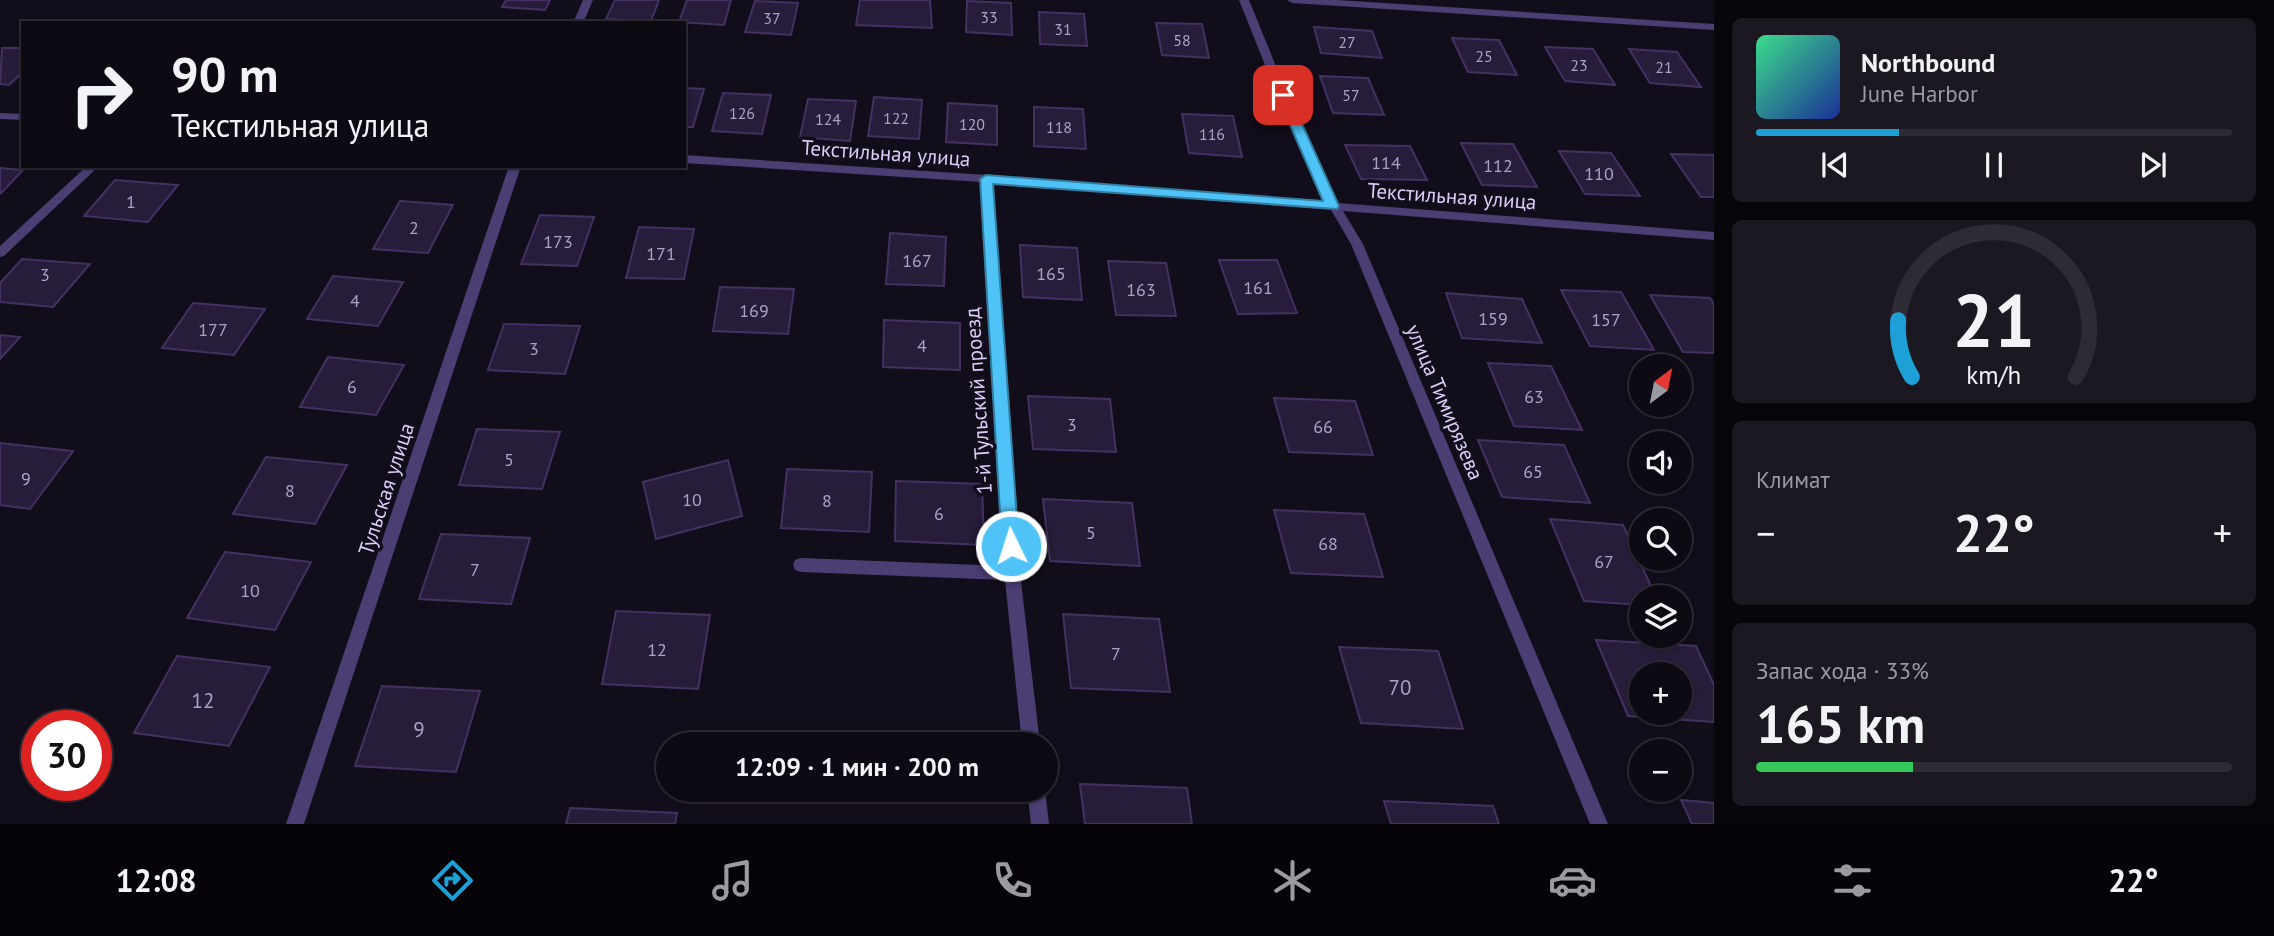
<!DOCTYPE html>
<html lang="ru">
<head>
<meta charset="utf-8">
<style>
  body { margin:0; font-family:"PT Sans",sans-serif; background:#1c1822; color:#f1f3f6; height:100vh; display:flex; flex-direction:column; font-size:26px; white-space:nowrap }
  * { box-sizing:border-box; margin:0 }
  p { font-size:23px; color:#9b9aa0 }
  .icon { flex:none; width:38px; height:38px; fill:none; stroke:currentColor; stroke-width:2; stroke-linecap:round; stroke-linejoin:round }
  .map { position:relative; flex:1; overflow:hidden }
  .drawer { display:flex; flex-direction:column; gap:18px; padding:18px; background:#08060b; width:560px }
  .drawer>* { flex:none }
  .banner { position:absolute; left:21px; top:21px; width:665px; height:147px; border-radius:0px; box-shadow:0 2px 5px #0004,0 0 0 2px #2e2b34; background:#0e0a14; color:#f1f3f6; overflow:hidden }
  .needle { width:46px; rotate:32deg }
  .fabs { position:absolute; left:1629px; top:354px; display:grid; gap:14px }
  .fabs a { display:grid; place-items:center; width:63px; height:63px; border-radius:50%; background:#0e0a14; box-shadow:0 2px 5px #0004,0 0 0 2px #2e2b34; font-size:35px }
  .speed { position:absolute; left:21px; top:710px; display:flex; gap:14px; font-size:35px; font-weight:700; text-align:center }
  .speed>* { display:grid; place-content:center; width:91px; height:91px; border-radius:50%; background:#0e0a14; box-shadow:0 2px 5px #0004,0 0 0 2px #2e2b34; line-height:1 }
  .speed .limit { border:10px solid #d22; background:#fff; color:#111 }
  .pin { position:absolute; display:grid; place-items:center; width:60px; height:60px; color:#fff; margin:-30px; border-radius:14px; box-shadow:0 4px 10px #0006 }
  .me { position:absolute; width:77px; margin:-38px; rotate:356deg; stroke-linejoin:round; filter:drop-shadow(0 0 5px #0008) }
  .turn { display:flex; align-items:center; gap:24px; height:147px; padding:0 35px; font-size:32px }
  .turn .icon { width:91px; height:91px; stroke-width:2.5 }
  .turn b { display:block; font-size:49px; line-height:60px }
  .big { font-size:52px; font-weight:600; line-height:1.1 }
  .drawer .widget { flex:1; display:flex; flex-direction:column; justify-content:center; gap:10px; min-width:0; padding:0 24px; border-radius:10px; background:#1c1822 }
  .drawer .dial { align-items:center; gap:0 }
  .dial svg { height:182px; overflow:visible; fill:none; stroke:#2e2b34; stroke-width:7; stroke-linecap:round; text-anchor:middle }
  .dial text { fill:#f1f3f6; stroke:none }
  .song { display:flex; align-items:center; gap:21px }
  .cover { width:84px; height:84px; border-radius:10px; background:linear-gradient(135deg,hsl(150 70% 55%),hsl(230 70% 35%)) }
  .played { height:7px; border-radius:4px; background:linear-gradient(90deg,#1ca0d5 30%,#2e2b34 30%) }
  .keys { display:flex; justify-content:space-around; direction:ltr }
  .heat { display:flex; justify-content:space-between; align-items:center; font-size:38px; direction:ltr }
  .charge { height:10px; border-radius:5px; background:linear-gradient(90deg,#34c759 33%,#2e2b34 0) }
  .trip { position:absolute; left:656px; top:732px; width:402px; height:70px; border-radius:35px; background:#0e0a14; box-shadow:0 2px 5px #0004,0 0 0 2px #2e2b34; font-weight:600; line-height:70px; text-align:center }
  .menu { display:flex; height:112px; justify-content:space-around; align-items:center; background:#060408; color:#9b9aa0 }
  .menu .icon { width:49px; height:49px }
  .menu .current { color:#1ca0d5 }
  .menu b { font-size:32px; color:#f1f3f6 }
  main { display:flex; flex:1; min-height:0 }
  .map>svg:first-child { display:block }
  .building { fill:#271c39; stroke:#443162; stroke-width:2; fill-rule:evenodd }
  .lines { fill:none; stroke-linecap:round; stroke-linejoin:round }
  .minor { fill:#4a3e73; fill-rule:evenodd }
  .route { fill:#4fc3f7; stroke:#337fa1; stroke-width:2 }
  .labels { text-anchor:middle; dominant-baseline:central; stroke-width:7; stroke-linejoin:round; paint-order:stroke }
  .far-number-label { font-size:16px; fill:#ada1c8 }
  .number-label { font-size:18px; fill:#ada1c8 }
  .street-label { font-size:21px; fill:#dacdf8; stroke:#120d1a }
  .near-number-label { font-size:21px; fill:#ada1c8 }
</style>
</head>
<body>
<main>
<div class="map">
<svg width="1714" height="824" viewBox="0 0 1714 824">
  <rect width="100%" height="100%" fill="#120d1a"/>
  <!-- building -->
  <path class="building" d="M506,0H550L545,10L502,7Z
    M615,0H659L651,21L606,19Z
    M687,0H731L724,25L679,22Z
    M860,0H930L932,28L856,25Z
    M755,1L798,3L791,35L745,32Z
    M967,1L1011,3L1012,35L966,32Z
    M1039,12L1084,14L1087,46L1040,44Z
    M1156,23L1202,24L1209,58L1162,55Z
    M1314,27L1372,31L1382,58L1321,53Z
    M1452,38L1499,40L1517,75L1468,72Z
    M1545,47L1593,49L1615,85L1565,81Z
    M2,48H23V72L9,85L0,84Z
    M1629,49L1677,52L1701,87L1650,83Z
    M1320,76L1368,78L1384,115L1333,113Z
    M684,88L704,89L693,127H684Z
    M723,93L771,95L762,134L712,131Z
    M874,97L922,100L919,139L868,136Z
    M808,99L856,101L850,141L800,137Z
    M948,103L997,106V145L946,142Z
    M1034,107L1083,109L1086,149L1034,146Z
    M1182,114L1233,116L1242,157L1189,153Z
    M1461,143L1513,144L1537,187L1482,185Z
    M1345,145L1410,146L1427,180L1361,179Z
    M1559,151L1611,153L1640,196L1585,194Z
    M1671,154L1714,155V197H1701Z
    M0,168L23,170L0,194Z
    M115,180L178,185L148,222L84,216Z
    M400,201L453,205L428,253L373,249Z
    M540,215L594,217L577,266L521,264Z
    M639,227L694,229L684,279L626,278Z
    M890,233L946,237L944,286L886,284Z
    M1020,245L1077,248L1082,300L1023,297Z
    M22,259L90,264L53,307L0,302V283Z
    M1219,260H1277L1297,313L1238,314Z
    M1108,261L1166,263L1176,316L1116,315Z
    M333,276L403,282L378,326L307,319Z
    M720,287L794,289L788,334L713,331Z
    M1561,290L1621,292L1654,350L1590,346Z
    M1446,293L1522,299L1542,343L1462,338Z
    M1650,295L1710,298L1714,304V353L1683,352Z
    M193,303L265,309L234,355L162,348Z
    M884,320L960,323V370L883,367Z
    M504,324L580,326L565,374L488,370Z
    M0,335L20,337L0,359Z
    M328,357L404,365L376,415L300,407Z
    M1488,363L1551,366L1582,430L1514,426Z
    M1028,396L1110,399L1116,452L1033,449Z
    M1274,398L1355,401L1373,455L1289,452Z
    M477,429L560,432L542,489L459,485Z
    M1478,440L1564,445L1590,503L1502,497Z
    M0,443L73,451L30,509L0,505Z
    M266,457L347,465L315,524L233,514Z
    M728,460L742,516L656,539L643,482Z
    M787,469L872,472L869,532L781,528Z
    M896,481L982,484L984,545L895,541Z
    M1043,499L1132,503L1140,566L1050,561Z
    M1274,510L1364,514L1383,577L1291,573Z
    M1550,519L1623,525L1656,597H1642V605L1584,601Z
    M441,534L530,538L511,604L419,599Z
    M225,552L311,562L275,630L187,618Z
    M616,611L710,615L698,689L602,684Z
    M1063,614L1159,619L1170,692L1071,688Z
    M1596,640L1696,646L1714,685V722L1628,716ZM1642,674H1680V712H1642Z
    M1339,647L1438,651L1463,729L1361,723Z
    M177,656L270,667L229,746L134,733Z
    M382,686L480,691L456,772L355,766Z
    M1080,784L1187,788L1192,824H1085Z
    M1681,800L1714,803V824H1692Z
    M1384,801L1493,806L1499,824H1391Z
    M570,808L677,813L675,824H566Z"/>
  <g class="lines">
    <!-- minor -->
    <path class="minor" d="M583,0H593L583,23H573Z
      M1239,0H1249L1300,125L1338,203L1714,232V240L1343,211L1363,244L1608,824H1590L1351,244L1331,210L993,183L1020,573L1040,744H1022L1005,580L801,572L795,570L793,565L795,560L801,558L1004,566L981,182L684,163V155L987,175L1326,202L1289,125Z
      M1287,0H1337L1714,24V30L1292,3Z
      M0,113L23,114V120L0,119Z
      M87,166H99L4,256L0,257V246Z
      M509,166H521L304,824H286Z
      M1027,789H1045L1049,824H1031Z"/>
  </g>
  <!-- route -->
  <path class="route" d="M1283,91L1289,95L1339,206L1337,209L993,184L1019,546L1017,552L1011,554L1004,552L1002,546L980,179L986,175L1323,201L1277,95Z"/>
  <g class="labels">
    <!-- far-number labels -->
    <g class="far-number-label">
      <text x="989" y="17">33</text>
      <text x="772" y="18">37</text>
      <text x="1063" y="29">31</text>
      <text x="1182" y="40">58</text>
      <text x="1347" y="42">27</text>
      <text x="1484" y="56">25</text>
      <text x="1579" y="65">23</text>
      <text x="1664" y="67">21</text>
      <text x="1351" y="95">57</text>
      <text x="742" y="113">126</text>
      <text x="896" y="118">122</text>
      <text x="828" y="119">124</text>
      <text x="972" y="124">120</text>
      <text x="1059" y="127">118</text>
      <text x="1212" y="134">116</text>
    </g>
    <!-- number labels -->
    <g class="number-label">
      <text x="1386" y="162">114</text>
      <text x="1498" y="165">112</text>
      <text x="1599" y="173">110</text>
      <text x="131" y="201">1</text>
      <text x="414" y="227">2</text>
      <text x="558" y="241">173</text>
      <text x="661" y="253">171</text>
      <text x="917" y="260">167</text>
      <text x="1051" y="273">165</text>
      <text x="45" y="274">3</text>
      <text x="1258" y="287">161</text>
      <text x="1141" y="289">163</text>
      <text x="355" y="300">4</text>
      <text x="754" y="310">169</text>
      <text x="1493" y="318">159</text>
      <text x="1606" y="319">157</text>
      <text x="213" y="329">177</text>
      <text x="922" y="345">4</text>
      <text x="534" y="348">3</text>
      <text x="352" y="386">6</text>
      <text x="1534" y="396">63</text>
      <text x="1072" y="424">3</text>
      <text x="1323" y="426">66</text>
      <text x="509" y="459">5</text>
      <text x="1533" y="471">65</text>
      <text x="26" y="478">9</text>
      <text x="290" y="490">8</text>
      <text x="692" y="499">10</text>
      <text x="827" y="500">8</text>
      <text x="939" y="513">6</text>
      <text x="1091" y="532">5</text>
      <text x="1328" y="543">68</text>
      <text x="1604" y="561">67</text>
      <text x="475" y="569">7</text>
      <text x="250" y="590">10</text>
      <text x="657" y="649">12</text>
      <text x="1116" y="653">7</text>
    </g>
    <!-- street labels -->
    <g class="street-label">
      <text transform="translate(886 153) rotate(4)">Текстильная улица</text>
      <text transform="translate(1452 196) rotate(4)">Текстильная улица</text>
      <text transform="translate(978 401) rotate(-94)">1-й Тульский проезд</text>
      <text transform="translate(1445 402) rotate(67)">улица Тимирязева</text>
      <text transform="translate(386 489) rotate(-72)">Тульская улица</text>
    </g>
    <!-- near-number labels -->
    <g class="near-number-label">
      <text x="1400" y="687">70</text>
      <text x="203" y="700">12</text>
      <text x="419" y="729">9</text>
    </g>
  </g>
</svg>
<div class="fabs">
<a><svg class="needle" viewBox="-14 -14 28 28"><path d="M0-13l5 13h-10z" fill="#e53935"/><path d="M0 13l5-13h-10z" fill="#9b9aa0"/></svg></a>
<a><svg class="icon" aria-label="sound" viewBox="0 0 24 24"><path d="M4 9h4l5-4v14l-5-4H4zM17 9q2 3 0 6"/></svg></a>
<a><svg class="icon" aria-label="search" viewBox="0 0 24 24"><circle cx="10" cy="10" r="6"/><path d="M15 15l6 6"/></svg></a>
<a><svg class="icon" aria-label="layers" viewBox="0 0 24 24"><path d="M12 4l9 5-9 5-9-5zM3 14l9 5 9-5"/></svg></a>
<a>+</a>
<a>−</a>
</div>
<div class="speed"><div class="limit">30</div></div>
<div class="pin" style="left:1283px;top:95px;background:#d93025"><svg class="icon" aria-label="arrive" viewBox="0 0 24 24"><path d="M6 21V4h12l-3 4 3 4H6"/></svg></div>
<svg class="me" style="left:1011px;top:546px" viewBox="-20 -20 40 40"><circle r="17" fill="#4fc3f7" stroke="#fff" stroke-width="3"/><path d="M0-11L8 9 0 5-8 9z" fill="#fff"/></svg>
<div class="trip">12:09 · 1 мин · 200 m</div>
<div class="banner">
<div class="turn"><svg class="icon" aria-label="right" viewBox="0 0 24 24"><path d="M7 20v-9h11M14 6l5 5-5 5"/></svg><div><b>90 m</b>Текстильная улица</div></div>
</div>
</div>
<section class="drawer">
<div class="widget">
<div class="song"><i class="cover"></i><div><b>Northbound</b><p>June Harbor</p></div></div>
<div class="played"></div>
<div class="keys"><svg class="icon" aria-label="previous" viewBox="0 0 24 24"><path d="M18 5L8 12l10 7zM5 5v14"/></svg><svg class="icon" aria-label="pause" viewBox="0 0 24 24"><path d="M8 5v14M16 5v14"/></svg><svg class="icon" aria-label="next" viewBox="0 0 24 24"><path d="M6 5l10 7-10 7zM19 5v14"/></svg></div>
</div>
<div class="widget dial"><svg viewBox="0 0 100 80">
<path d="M14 69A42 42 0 1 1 86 69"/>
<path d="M14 69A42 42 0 0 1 8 44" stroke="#1ca0d5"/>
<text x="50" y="56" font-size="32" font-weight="700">21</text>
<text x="50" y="72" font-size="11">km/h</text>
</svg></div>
<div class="widget"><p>Климат</p>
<div class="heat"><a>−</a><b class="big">22°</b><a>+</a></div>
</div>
<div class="widget"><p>Запас хода · 33%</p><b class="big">165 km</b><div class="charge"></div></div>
</section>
</main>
<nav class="menu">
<b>12:08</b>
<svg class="icon current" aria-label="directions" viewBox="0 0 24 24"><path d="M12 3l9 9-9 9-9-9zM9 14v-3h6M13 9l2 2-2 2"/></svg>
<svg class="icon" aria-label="music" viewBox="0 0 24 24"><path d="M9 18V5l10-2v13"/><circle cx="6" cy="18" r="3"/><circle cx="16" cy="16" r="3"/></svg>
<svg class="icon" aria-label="phone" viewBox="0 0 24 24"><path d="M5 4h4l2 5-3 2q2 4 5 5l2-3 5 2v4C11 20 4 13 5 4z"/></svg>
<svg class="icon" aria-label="climate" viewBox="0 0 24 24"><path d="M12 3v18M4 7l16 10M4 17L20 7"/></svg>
<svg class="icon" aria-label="car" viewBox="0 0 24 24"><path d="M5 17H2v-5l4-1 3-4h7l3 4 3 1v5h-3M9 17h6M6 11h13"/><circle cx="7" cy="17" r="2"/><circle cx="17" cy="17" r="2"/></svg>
<svg class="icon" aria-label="filters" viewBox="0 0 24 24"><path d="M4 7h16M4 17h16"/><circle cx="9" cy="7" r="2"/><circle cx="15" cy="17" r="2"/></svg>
<b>22°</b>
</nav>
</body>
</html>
